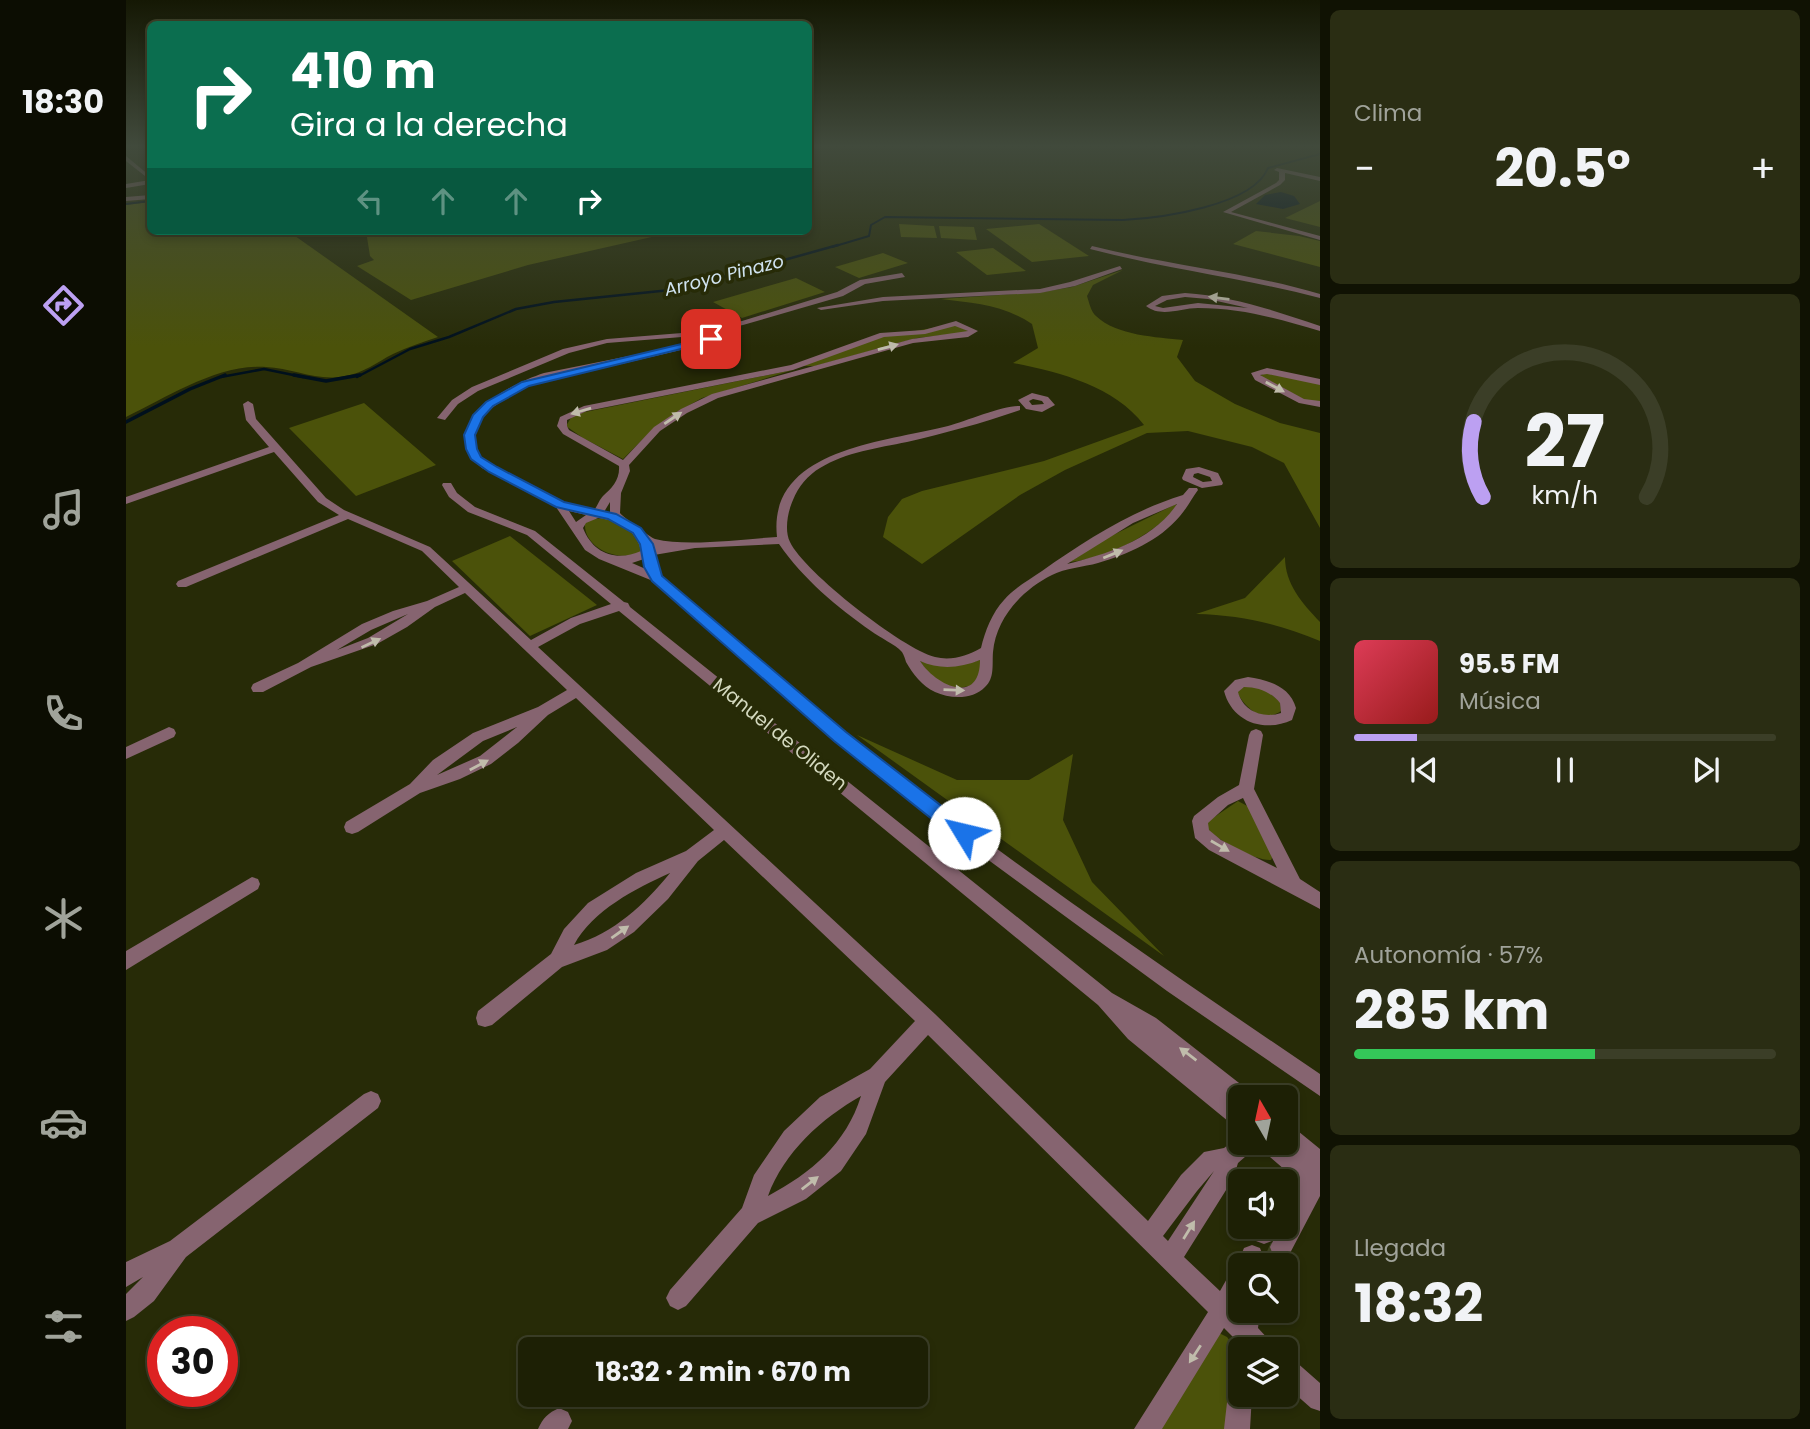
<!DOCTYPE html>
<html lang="es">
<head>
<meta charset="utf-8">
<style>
  body { margin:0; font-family:Poppins,sans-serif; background:#2a2d13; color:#f1f3f6; height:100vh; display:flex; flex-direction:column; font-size:26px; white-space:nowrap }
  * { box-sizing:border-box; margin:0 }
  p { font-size:23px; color:#a0a39a }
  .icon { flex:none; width:38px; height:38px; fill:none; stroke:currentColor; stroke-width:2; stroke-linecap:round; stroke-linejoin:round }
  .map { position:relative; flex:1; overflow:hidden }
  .panel { display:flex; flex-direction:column; gap:10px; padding:10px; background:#101203; width:490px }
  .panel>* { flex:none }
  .hud { position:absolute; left:21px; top:21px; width:665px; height:214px; border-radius:10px; box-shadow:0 4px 10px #0003,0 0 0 2px #3b3e27; background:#0b6e4f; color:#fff; overflow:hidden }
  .needle { width:46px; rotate:351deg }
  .fabs { position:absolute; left:1102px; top:1085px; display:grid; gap:14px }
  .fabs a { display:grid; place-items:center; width:70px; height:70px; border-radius:10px; background:#1d2005; box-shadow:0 4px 10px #0003,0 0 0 2px #3b3e27; font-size:35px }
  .speed { position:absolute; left:21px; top:1316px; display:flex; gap:14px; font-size:35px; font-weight:700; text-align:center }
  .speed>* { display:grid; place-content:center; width:91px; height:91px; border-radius:50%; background:#1d2005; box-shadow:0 4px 10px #0003,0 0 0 2px #3b3e27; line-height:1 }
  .speed .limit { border:10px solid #d22; background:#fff; color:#111 }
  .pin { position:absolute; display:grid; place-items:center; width:60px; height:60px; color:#fff; margin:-30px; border-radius:14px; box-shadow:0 4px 10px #0006 }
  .me { position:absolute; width:77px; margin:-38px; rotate:306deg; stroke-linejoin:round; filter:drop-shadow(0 0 5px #0008) }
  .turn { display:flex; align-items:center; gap:24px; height:147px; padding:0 28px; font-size:32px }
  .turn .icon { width:91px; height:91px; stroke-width:2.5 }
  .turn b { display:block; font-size:49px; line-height:60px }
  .lanes { display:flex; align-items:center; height:66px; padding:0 28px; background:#0003; justify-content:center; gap:35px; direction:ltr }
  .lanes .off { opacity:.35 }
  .big { font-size:52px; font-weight:700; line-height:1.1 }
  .panel .widget { flex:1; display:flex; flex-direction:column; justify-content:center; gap:10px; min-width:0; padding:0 24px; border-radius:10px; background:#2a2d13 }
  .panel .dial { align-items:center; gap:0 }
  .dial svg { height:182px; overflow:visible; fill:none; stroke:#3b3e27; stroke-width:7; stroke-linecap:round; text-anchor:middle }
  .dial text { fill:#f1f3f6; stroke:none }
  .song { display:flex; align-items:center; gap:21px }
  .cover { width:84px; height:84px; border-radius:10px; background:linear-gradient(135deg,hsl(350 70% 55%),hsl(0 70% 35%)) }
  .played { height:7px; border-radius:4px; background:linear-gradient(90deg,#bca0f2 15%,#3b3e27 15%) }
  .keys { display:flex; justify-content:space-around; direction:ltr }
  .heat { display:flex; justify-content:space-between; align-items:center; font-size:38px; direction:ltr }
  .charge { height:10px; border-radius:5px; background:linear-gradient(90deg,#34c759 57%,#3b3e27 0) }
  .trip { position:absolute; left:392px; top:1337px; width:410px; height:70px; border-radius:10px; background:#1d2005; box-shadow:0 4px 10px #0003,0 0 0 2px #3b3e27; font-weight:700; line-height:70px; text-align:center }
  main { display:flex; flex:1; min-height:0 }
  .dock { display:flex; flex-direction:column; width:126px; justify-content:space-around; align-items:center; background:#0c0d02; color:#a0a39a }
  .dock .icon { width:49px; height:49px }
  .dock .current { color:#bca0f2 }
  .dock b { font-size:32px; color:#f1f3f6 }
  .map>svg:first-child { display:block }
  .green { fill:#4b520a }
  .water { fill:#00101d }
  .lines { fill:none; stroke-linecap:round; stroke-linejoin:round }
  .stream-far2 { stroke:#00101d; stroke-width:2 }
  .stream-far1 { stroke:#00101d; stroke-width:2.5 }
  .stream { stroke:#00101d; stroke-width:3.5 }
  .street-tunnel { stroke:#414523; stroke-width:22; stroke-dasharray:22 11; stroke-linecap:butt }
  .street { fill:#866470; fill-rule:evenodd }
  .oneway { fill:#c0bcab }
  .route { fill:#1a73e8; stroke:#114b97; stroke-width:2 }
  .labels { text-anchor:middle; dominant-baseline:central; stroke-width:7; stroke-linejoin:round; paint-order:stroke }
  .far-water-label { font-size:18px; font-style:italic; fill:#d0e3f0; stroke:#272b07 }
  .street-label { font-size:19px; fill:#d4d9bf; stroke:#272b07 }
</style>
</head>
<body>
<main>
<nav class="dock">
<b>18:30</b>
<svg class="icon current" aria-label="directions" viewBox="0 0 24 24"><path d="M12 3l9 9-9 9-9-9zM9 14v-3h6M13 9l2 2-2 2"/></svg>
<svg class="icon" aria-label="music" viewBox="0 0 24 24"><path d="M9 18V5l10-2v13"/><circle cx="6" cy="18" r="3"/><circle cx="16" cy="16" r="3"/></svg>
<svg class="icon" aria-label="phone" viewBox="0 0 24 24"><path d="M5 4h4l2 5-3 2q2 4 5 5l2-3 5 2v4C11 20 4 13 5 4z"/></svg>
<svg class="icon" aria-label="climate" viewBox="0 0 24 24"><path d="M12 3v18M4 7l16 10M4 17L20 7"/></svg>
<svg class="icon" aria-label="car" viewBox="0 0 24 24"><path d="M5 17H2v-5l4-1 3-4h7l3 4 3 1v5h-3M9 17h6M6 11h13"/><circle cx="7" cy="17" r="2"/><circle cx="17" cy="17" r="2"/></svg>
<svg class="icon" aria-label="filters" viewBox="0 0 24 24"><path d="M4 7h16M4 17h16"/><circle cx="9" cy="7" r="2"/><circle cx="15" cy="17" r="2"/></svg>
</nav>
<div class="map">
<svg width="1194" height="1429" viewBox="0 0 1194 1429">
  <rect width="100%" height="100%" fill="#272b07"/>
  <!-- green -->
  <path class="green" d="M1194,201V227L1159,218Z
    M24,202V231H162L312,337C297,342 282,347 267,354C251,362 238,373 219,376C192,382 167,368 140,367C91,364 42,397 0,417V205Z
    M773,224L808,226L811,238L775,237Z
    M913,224L963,256L906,262L860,229Z
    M813,226L848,227L851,240L815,238Z
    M240,231H552L402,265L285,300L231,266L248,260L244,256Z
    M1130,231L1173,236L1194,241V267L1107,244Z
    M867,248L900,271L861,275L830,252Z
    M757,253L782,263L733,278L709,267Z
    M997,270L967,285L961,296C963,302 965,312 970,316C991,336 1031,337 1057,340L1051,357L1069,381L1109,404L1154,423L1194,433V528L1158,463L1126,447L1062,431L1021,433L939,470L894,495L796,564L757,537L762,517L776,499L796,491L918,461L1018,425C988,386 933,372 887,363L912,348L906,324C878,305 848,303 815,299L917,292L946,287Z
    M670,278L699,292L616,318L587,302Z
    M829,324L844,332L791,338L689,366H675L755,337Z
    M667,370L576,398L551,412L525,431L497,459L457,438L440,426L446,416L459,412Z
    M1139,373L1194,384V402L1179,400L1134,376Z
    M238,403L310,465L230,496L163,428Z
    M1050,504L1052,507C1024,536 985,557 944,562L979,539Z
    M481,518L511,534L516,551C496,564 457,549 459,523L467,519Z
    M384,536L471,605L404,636L326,561Z
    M1159,557C1159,584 1176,603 1194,622V641C1153,624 1115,615 1070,614L1119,598Z
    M857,659L859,664L847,685C818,693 809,685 794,661C816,665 835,667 857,659Z
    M1119,686L1139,689L1154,702L1155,711C1137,724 1119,708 1111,692Z
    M731,735L831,780H903L947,754L937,820L966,882L1038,956Z
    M1112,801L1125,808L1147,856L1145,860C1130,861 1090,840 1081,828V822Z
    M1085,1329L1101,1337L1115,1355L1111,1429H1021Z"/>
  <!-- water -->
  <path class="water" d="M1155,192L1168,196L1174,204L1157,209L1130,204L1139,195Z"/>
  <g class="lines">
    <!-- stream-far2 -->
    <path class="stream-far2" d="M0,204L24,201
      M706,247L743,236L745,225L759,217L997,220C1034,218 1127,206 1142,168L1194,154"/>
    <!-- stream-far1 -->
    <path class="stream-far1" d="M95,377L138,369L177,377
      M231,377L284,349L323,337L390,309L428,302L554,289L712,245"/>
    <!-- stream -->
    <path class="stream" d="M168,375L200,381L234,375
      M0,422L64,389L99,375"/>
    <!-- street-tunnel -->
    <path class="street-tunnel" d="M1147,1265L1155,1247"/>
    <!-- street -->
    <path class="street" d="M0,156L24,176V180L0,161Z
      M1151,168L1194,177V181L1159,173V180L1154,185L1105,212L1194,236V240L1097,212L1150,183L1153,180V172L1148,170Z
      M24,180V184L0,188V184Z
      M24,195V199L0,201V197Z
      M966,246C1041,265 1119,272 1194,294V298C1118,278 1040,269 964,249Z
      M994,266L996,269L949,286L914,293L757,301L695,310L691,308L757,297L914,289L944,282Z
      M776,273L779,277L739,284L717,296L617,325L556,337L481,343L443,353L352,391L332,404L319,420L311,418L326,400L346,387L437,349L481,339L556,333L616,321L711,292L734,280Z
      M1059,293C1106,296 1150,311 1194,326V331C1153,319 1116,308 1072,308C1055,308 1035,318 1020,306L1036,296ZM1059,297L1082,299L1122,308L1072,303L1037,308L1029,306L1041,300Z
      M830,321L852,331L842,337L787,343L592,398L561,413L534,431L503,465L504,471L495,493L494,513C497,517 525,538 529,539C562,547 616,539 651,537C641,448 761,442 822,426C840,421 878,405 894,406V410C857,423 819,433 781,442C752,448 720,452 694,468C682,475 672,487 667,500C662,511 658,530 664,542C678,572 777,649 809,657C825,661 841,656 855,648C859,631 866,613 878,600C888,588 903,580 916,571C960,540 1005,511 1057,495L1063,488H1071L1072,490C1066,498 1061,508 1054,516C1033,541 1002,554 972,563C958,567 939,568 926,575C896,590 870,618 867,652C866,664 869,678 859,687C847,700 824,699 809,692C796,686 787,674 780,662C779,659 778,655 776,652C769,644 754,638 745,631C711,607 677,579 653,544L569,548L528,555L536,576C626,653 714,732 809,803C934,897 1064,986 1194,1074V1096L1041,991L797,812L665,703L527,581L473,559L459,550L430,507L356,468C305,426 381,385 418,373L563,344V348L402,386C372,401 322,431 363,464L438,503L468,511C471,506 474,499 477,496C486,488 494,480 493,466L437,434L431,426L434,417L458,406L665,365L754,333L798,330ZM829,326L842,331L786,339L586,394L555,409L528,427L497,460L443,430L441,426V420L461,411L667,370L758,337L799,334ZM484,502V513L478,512ZM1051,504C1027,540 981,554 941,564L1007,523ZM443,511L460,515L450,522ZM472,518C492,520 511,530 515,551C491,562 467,554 457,528L460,523ZM518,559L522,570L506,563ZM854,660C854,706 810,686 794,661C814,670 834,668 854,660Z
      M1141,368L1194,379V385L1141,374L1134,375L1178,399L1194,401V407L1173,403L1129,380L1125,373Z
      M906,393L922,397L929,405L916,412L900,409L892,400ZM907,399L916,401L918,404L906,405L903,401Z
      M122,401L127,404L130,419L200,498L218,510L304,547L405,640L445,618L485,604L401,535L342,512L323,497L316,485L317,483H325L331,493L349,507L409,531L498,602L502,603L504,607L986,993L1030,1018L1122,1090L1125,1097H1115V1129L1108,1126L1002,1039L972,1005L493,611L454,624L412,647L809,1014L1022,1221L1055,1175L1078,1152L1098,1148L1115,1135V1143H1130L1127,1150L1112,1163L1107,1179L1058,1257L1094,1291L1107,1268L1110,1267L1118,1248L1126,1245L1134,1248L1137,1256L1133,1265H1115V1299L1110,1307L1115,1302V1311H1134L1132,1328L1144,1341L1148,1349H1115V1360L1110,1357L1106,1349L1107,1337L1098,1328L1036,1429H1008L1082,1312L802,1035L759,1082L740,1134L715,1171L680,1199L632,1223L560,1306L552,1310L544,1306L540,1298L544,1290L616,1208L628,1175L658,1131L694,1097L744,1069L789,1021L598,840L572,861L542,899L508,932L481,950L436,967L366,1025L359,1027L352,1025L350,1018L352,1011L425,954L438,929L462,903L510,873L560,851L588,830L450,698L422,715L392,743L365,764L334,779L294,793L232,832L226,834L220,832L218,827L220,822L284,784L307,760L347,733L412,707L441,690L339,593L309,607L281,627L251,644L185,667L137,692H127L125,688L127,684L172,663L236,624L267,611L301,601L333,587L296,551L222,519L60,587H52L50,584L52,581L213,515L192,502L148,452L0,504V497L143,447L120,420L117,404ZM282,614L242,638L211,650L245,630ZM391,727L354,756L311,775L357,741ZM544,873C518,905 488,933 448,945C467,910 509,889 544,873ZM735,1096C720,1144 685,1173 642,1196C658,1152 696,1118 735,1096ZM1088,1171L1042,1241L1037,1236L1071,1191Z
      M1073,467L1092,473L1097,483L1096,485L1076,488L1057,480L1056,478L1060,469ZM1072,473L1084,477L1086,481L1077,482L1067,477L1068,474Z
      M1122,677C1142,680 1164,686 1170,708L1166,720C1138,733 1106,722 1098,691L1109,680ZM1118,687C1132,687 1145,692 1154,703L1155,713C1137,719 1117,711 1112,692Z
      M43,727L48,729L50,733L48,737L0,759V747Z
      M1130,729L1135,731L1137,735L1128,789L1174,879L1194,892V909L1083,850L1069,838L1066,821L1068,816L1092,797L1113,785L1123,735L1125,731ZM1117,798L1151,868L1095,840L1083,830L1082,823L1102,805Z
      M126,877L132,879L134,884L132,889L0,970V951Z
      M245,1091L252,1094L255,1101L252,1108L60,1257L28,1301L8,1317L0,1321V1294L17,1277L0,1287V1262L44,1241L238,1094Z
      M1160,1124L1167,1127L1194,1149V1196L1163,1255L1155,1258L1147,1255L1144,1247L1154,1227H1160V1214L1176,1184L1168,1199L1160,1202V1181H1154L1159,1170L1136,1150L1133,1143H1160Z
      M1130,1227H1152L1146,1241L1138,1244L1130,1241L1127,1233Z
      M1160,1358L1169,1361L1194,1383V1411L1185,1408L1160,1386Z
      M1115,1373V1395H1126L1124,1429H1098L1103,1385L1106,1376Z
      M433,1408L442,1412L446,1421L442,1429H412C417,1418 422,1413 433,1408Z"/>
  </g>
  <!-- one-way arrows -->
  <defs><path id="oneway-solid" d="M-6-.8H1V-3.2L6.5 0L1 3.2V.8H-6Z" transform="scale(1.75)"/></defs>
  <g class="oneway">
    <use href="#oneway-solid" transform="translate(1093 298) rotate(-173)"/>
    <use href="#oneway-solid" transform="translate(762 347) rotate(-15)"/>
    <use href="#oneway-solid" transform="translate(1149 387) rotate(28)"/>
    <use href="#oneway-solid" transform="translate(455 411) rotate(164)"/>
    <use href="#oneway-solid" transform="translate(547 418) rotate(-34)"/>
    <use href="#oneway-solid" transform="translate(987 554) rotate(-22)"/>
    <use href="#oneway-solid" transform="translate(245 643) rotate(-25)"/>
    <use href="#oneway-solid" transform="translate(828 690) rotate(2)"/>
    <use href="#oneway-solid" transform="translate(353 765) rotate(-28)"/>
    <use href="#oneway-solid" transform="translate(1094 846) rotate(30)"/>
    <use href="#oneway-solid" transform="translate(494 932) rotate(-35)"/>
    <use href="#oneway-solid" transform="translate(1062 1054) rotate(-143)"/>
    <use href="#oneway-solid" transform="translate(684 1183) rotate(-38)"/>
    <use href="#oneway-solid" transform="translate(1063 1230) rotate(-58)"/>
    <use href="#oneway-solid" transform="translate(1069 1354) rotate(123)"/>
  </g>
  <!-- sky -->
  <linearGradient id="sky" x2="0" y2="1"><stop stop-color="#151804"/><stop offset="0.42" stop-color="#414a3c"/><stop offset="1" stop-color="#414a3c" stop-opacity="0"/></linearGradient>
  <rect width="1194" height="347" fill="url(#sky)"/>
  <!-- route -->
  <path class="route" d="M585,337H588V341L403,386L367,406L357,417L349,435L351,449L355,457L371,467L438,502L490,514L515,528L527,544L536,576L720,732L844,828L847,833L844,839L838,841L831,839L708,741L526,581L518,567L514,544L507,533L482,519L430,507L363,472L345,459L340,449L338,435L347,415L360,402L396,382Z"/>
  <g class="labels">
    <!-- far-water labels -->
    <g class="far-water-label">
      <text transform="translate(598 275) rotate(-14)">Arroyo Pinazo</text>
    </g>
    <!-- street labels -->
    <g class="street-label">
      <text transform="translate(654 734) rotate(39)">Manuel de Oliden</text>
    </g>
  </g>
</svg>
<div class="fabs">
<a><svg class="needle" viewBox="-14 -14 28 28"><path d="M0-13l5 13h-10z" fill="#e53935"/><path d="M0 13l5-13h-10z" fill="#a0a39a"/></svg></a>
<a><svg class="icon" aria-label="sound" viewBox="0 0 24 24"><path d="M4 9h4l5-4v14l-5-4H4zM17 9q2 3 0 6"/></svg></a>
<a><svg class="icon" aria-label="search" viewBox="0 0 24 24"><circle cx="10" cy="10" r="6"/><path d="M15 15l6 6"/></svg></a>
<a><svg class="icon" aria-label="layers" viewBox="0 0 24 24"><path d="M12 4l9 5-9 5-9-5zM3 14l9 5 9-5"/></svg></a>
</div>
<div class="speed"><div class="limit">30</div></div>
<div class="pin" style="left:585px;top:339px;background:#d93025"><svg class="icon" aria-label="arrive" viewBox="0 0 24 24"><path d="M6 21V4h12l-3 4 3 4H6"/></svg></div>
<svg class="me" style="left:838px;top:833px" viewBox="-20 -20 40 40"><circle r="19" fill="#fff"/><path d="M0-13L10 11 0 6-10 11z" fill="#1a73e8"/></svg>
<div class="trip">18:32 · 2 min · 670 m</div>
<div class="hud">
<div class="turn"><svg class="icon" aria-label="right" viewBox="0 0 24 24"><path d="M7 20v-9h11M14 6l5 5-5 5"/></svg><div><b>410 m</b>Gira a la derecha</div></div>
<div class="lanes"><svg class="icon off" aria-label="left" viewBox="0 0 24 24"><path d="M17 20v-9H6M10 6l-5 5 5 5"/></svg><svg class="icon off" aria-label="ahead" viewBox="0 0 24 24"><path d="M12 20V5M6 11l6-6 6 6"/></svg><svg class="icon off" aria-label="ahead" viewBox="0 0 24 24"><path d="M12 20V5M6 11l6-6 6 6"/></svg><svg class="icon" aria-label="right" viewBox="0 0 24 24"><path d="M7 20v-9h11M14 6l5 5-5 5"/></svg></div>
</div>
</div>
<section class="panel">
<div class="widget"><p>Clima</p>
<div class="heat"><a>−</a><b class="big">20.5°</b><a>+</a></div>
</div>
<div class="widget dial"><svg viewBox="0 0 100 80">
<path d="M14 69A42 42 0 1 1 86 69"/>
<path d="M14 69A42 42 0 0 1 10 36" stroke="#bca0f2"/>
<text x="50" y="56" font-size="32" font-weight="700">27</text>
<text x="50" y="72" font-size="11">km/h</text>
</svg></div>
<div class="widget">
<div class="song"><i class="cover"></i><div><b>95.5 FM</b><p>Música</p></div></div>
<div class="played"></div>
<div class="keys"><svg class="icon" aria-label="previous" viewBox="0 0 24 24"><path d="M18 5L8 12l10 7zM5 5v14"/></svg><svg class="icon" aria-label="pause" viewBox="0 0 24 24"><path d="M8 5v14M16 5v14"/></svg><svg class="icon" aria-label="next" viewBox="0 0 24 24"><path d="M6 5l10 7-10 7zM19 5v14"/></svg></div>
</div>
<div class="widget"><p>Autonomía · 57%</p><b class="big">285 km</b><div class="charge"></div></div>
<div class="widget"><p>Llegada</p><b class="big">18:32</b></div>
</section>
</main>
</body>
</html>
